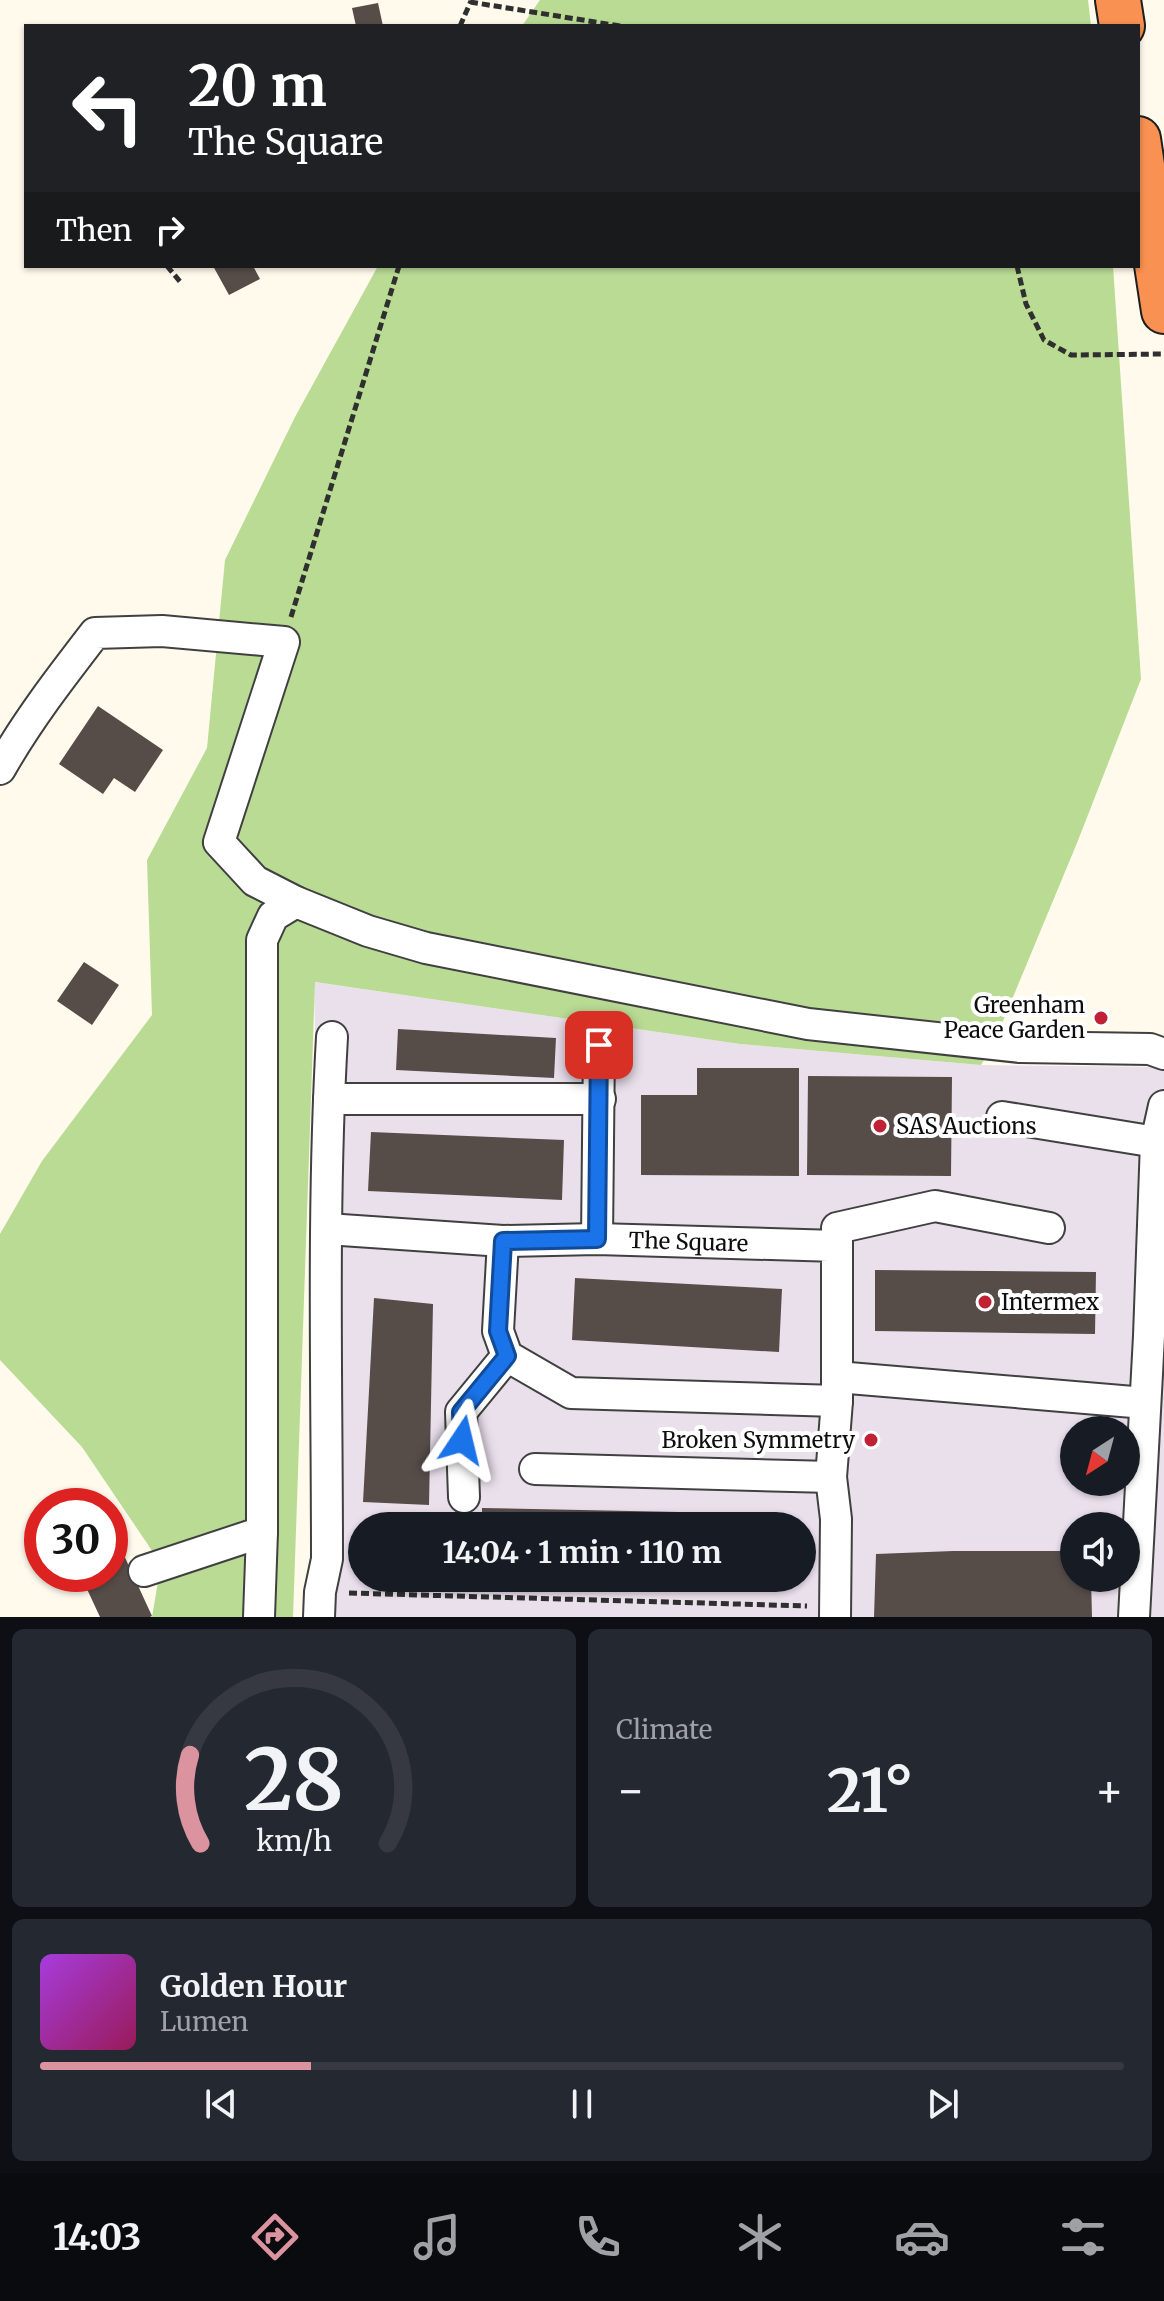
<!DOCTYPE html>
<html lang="en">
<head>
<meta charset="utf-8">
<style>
  body { margin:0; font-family:Merriweather,serif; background:#242831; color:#f1f3f6; height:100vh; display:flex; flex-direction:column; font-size:30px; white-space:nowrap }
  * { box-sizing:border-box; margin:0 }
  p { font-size:26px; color:#9ea1a6 }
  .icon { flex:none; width:44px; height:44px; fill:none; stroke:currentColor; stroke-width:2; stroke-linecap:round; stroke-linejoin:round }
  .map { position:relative; height:1617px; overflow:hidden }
  .details { display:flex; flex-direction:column; gap:12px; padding:12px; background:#0d0f14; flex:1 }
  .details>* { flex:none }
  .hud { position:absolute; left:24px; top:24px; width:1116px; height:244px; border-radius:0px; box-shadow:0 2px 6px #0004; background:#202124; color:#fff; overflow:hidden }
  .needle { width:52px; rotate:216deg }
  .controls { position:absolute; left:1060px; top:1416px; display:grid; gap:16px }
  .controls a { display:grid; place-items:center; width:80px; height:80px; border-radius:50%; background:#171b24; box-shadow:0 2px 6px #0004; font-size:40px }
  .speed { position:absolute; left:24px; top:1488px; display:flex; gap:16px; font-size:40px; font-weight:700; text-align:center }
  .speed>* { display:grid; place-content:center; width:104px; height:104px; border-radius:50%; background:#171b24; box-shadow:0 2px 6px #0004; line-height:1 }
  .speed .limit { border:12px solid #d22; background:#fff; color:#111 }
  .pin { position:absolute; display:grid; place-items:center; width:68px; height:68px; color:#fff; margin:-34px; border-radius:16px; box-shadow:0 4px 12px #0006 }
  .me { position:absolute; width:88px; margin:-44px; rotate:10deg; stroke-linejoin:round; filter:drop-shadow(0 0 6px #0008) }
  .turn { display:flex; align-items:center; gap:28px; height:168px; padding:0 32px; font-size:36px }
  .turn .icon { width:104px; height:104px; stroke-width:2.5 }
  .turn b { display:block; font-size:56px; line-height:68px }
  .then { display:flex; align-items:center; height:76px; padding:0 32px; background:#0003; gap:16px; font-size:30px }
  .big { font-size:60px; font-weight:700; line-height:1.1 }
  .details .widget { flex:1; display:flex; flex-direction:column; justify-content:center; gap:12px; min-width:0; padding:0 28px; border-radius:12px; background:#242831 }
  .details .dial { align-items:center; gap:0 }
  .dial svg { height:208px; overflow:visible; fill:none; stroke:#363941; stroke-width:7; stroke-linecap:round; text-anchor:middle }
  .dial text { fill:#f1f3f6; stroke:none }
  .song { display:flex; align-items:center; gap:24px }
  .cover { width:96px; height:96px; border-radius:12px; background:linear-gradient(135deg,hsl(280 70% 55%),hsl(330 70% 35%)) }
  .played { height:8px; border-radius:4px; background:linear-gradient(90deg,#db949f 25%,#363941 25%) }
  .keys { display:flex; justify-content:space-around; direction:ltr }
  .heat { display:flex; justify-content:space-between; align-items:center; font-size:44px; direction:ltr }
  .details .tiles { flex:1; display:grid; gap:12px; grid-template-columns:1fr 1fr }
  .widget:last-child { grid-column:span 2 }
  .trip { position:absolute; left:348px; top:1512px; width:468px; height:80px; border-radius:40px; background:#171b24; box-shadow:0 2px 6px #0004; font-weight:700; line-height:80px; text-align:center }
  .tab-bar { display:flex; height:128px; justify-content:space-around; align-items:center; background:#090b0e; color:#9ea1a6 }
  .tab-bar .icon { width:56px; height:56px }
  .tab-bar .current { color:#db949f }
  .tab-bar b { font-size:36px; color:#f1f3f6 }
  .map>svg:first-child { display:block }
  .industrial { fill:#eae0ec; fill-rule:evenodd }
  .forest { fill:#b9db94 }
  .building { fill:#564d49 }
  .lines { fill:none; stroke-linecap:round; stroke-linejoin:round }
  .minor-casing { stroke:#404040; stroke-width:34 }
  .highway-casing { stroke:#1e1e1e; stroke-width:48 }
  .path { stroke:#2f2f2f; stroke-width:5; stroke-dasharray:8 4; stroke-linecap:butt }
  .minor { stroke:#fff; stroke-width:30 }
  .highway { stroke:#f89151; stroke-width:44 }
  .route-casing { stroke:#114b97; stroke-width:20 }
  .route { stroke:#1a73e8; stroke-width:14 }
  .poi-dot { fill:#c02134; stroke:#fff; stroke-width:3 }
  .labels { text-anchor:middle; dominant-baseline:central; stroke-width:8; stroke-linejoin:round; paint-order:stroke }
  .poi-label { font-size:22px; fill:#0d0d0d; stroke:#fff; text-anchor:end }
  .street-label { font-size:22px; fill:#0d0d0d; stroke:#fff }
</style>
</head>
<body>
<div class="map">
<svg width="1164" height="1617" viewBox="0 0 1164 1617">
  <rect width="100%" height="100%" fill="#fffaec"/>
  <!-- industrial -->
  <path class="industrial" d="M314,982L740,1044L981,1065L1164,1067V1617H303L327,1559ZM1074,1430H1126V1482H1074ZM362,1526H802V1578H362ZM1074,1526H1126V1578H1074Z"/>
  <!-- forest -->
  <path class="forest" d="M540,0H1088L1091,26H522Z
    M378,266H1113L1141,679L1077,843L998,1033L981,1065L740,1044L315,982L293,1617H152L161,1564L82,1447L0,1360V1234L42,1161L152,1015L147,860L207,748L225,560L295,417Z"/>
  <!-- building -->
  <path class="building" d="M378,3L383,26H356L352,8Z
    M213,266H253L260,279L229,295Z
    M98,706L163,750L135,792L114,778L103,794L59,764Z
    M84,962L119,985L92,1025L57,1001Z
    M398,1029L556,1038L554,1078L396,1070Z
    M697,1068H799V1176L641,1175V1095H697Z
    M808,1076L952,1077L951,1176L807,1175Z
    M371,1132L564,1140L562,1200L368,1191Z
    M875,1270L1096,1272L1095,1334L875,1331Z
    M575,1278L782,1289L779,1352L572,1340Z
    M374,1298L433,1304L429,1505L363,1502Z
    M482,1508L780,1514V1526H482Z
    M110,1525L152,1616L150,1617H100L80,1574H110Z
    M953,1551H1074V1578H1091L1092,1617H874L876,1554Z
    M563,1578H779V1585L563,1581Z"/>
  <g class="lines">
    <!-- minor casing -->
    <g class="minor-casing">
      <g id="minor">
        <path d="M0,769C27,721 61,677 95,633L162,631L284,642L219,842L255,881L296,902"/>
        <path d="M329,1099H600"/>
        <path d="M1002,1117L1156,1142"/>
        <path id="s1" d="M327,1229L503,1241L597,1239L837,1246V1401L831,1477L836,1519L835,1617"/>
        <path d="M597,1239L599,1045"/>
        <path d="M503,1241L498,1331L507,1356L571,1393L837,1401"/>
        <path d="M837,1246V1228L935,1206L1049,1228"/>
        <path d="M837,1377L1145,1403"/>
        <path d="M535,1469L831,1477"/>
        <path d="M464,1497L461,1412L507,1356"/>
        <path d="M144,1571L262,1532"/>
        <path d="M259,1617L262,1532V940L273,916L296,902L368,931L426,948L808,1024L1020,1047L1150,1049L1164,1054"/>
        <path d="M319,1617L320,1592L327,1559C327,1385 322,1210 332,1037"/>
        <path d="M1134,1617L1149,1336L1156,1142L1164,1106"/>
      </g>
    </g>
    <!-- highway casing -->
    <g class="highway-casing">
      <path id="highway" d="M1118,0L1122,26
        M1138,139L1164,311"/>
    </g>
    <!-- path -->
    <path class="path" d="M470,2L620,26
      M460,26L471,1
      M167,266L182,284
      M1017,266L1026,304L1044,340L1071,355L1164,354
      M291,617L399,266
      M349,1593L807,1606"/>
    <!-- minor -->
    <use href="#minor" class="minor"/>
    <!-- highway -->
    <use href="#highway" class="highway"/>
  </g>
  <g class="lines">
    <!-- route casing -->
    <g class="route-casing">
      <path id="route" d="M462,1440L461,1412L507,1356L498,1331L503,1241L597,1239L599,1045"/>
    </g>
    <!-- route -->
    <use href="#route" class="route"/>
  </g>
  <!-- markers -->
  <g class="poi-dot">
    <circle cx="1101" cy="1018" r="8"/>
    <circle cx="880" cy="1126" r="8"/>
    <circle cx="985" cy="1302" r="8"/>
    <circle cx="871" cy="1440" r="8"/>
  </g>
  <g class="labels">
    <!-- poi labels -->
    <g class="poi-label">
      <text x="1085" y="1005">Greenham<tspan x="1085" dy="25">Peace Garden</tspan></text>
      <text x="896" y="1126" text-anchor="start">SAS Auctions</text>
      <text x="1001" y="1302" text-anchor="start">Intermex</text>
      <text x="855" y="1440">Broken Symmetry</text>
    </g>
    <!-- street labels -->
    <g class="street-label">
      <text stroke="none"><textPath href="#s1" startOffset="362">The Square</textPath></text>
    </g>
  </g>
</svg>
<div class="controls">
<a><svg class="needle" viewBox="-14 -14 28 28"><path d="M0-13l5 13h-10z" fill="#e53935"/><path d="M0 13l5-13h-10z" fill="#9ea1a6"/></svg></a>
<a><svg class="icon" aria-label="sound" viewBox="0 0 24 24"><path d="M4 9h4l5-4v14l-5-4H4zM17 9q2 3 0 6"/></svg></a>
</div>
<div class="speed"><div class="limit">30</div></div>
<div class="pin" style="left:599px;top:1045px;background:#d93025"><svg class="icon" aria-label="arrive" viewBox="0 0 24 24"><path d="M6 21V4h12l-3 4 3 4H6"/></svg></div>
<svg class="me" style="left:462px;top:1440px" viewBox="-20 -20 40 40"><path d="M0-17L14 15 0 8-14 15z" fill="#1a73e8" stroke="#fff" stroke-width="4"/></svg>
<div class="trip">14:04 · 1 min · 110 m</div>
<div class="hud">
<div class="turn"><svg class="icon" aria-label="left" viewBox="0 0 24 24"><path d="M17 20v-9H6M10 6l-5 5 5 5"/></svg><div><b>20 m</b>The Square</div></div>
<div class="then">Then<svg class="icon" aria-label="right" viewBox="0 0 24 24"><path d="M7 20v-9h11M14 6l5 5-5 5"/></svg></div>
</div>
</div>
<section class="details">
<div class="tiles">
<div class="widget dial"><svg viewBox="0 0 100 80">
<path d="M14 69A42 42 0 1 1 86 69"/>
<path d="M14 69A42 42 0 0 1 10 35" stroke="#db949f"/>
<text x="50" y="56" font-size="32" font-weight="700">28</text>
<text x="50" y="72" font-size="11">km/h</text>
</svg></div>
<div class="widget"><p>Climate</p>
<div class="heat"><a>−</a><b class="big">21°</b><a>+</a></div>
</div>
<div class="widget">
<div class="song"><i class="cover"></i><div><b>Golden Hour</b><p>Lumen</p></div></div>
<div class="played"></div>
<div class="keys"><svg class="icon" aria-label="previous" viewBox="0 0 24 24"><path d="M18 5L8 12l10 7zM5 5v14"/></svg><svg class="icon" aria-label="pause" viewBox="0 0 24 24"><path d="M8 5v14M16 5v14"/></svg><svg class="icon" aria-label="next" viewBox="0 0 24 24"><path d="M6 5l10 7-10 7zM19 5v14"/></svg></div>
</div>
</div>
</section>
<nav class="tab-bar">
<b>14:03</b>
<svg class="icon current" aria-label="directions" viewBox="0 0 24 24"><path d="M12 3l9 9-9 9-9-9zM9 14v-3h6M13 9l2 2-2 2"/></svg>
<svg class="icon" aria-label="music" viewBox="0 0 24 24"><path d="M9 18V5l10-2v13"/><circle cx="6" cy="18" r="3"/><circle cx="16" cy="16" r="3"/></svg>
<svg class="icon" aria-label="phone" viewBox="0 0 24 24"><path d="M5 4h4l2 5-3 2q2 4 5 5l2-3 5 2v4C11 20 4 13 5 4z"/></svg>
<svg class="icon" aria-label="climate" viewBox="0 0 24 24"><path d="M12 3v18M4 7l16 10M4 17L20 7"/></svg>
<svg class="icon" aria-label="car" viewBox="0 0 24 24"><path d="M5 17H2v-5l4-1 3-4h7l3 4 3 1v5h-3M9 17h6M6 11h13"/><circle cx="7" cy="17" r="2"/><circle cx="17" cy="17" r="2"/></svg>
<svg class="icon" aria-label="filters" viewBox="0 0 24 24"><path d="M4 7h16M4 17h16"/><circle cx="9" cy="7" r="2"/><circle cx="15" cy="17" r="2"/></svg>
</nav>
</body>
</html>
